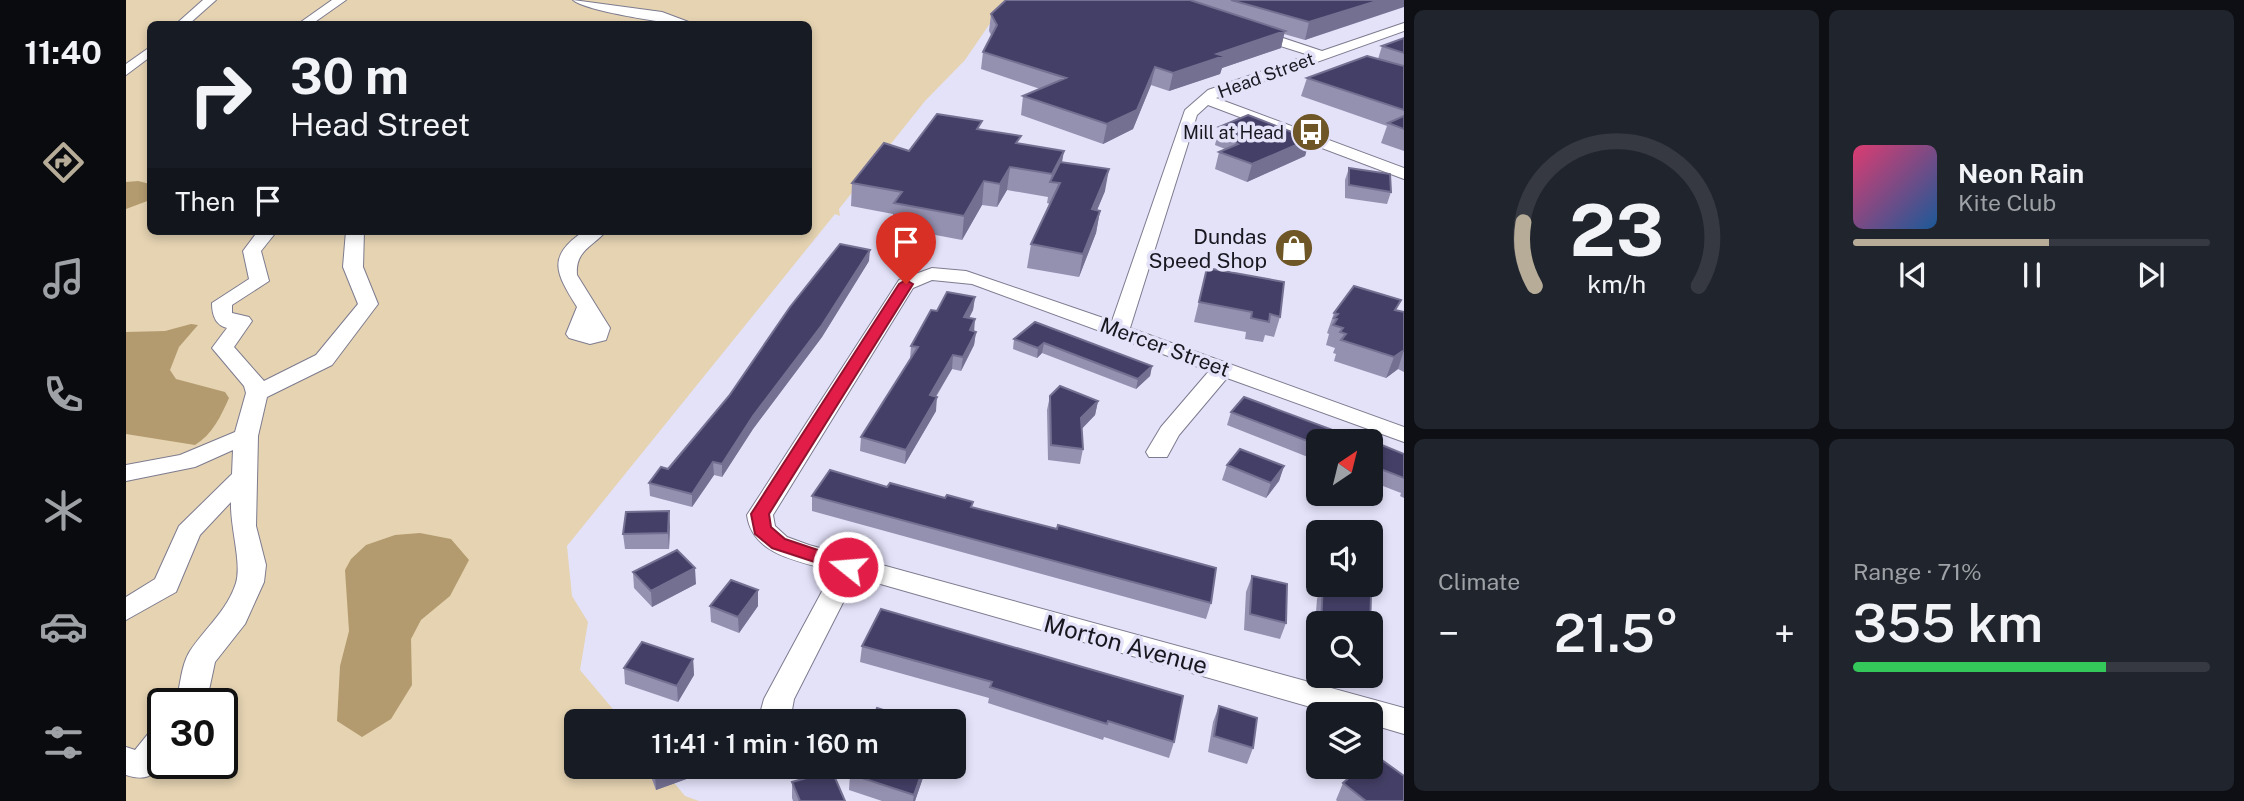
<!DOCTYPE html>
<html lang="en">
<head>
<meta charset="utf-8">
<style>
  body { margin:0; font-family:"Public Sans",sans-serif; background:#20242c; color:#f1f3f6; height:100vh; display:flex; flex-direction:column; font-size:26px; white-space:nowrap }
  * { box-sizing:border-box; margin:0 }
  p { font-size:23px; color:#9ea1a6 }
  .icon { flex:none; width:38px; height:38px; fill:none; stroke:currentColor; stroke-width:2; stroke-linecap:round; stroke-linejoin:round }
  .map { position:relative; flex:1; overflow:hidden }
  .side { display:flex; flex-direction:column; gap:10px; padding:10px; background:#0d0f14; width:840px }
  .side>* { flex:none }
  .hud { position:absolute; left:21px; top:21px; width:665px; height:214px; border-radius:10px; box-shadow:0 4px 10px #0003; background:#171b24; color:#f1f3f6; overflow:hidden }
  .needle { width:46px; rotate:35deg }
  .controls { position:absolute; left:1180px; top:429px; display:grid; gap:14px }
  .controls a { display:grid; place-items:center; width:77px; height:77px; border-radius:10px; background:#171b24; box-shadow:0 4px 10px #0003; font-size:35px }
  .speed { position:absolute; left:21px; top:688px; display:flex; gap:14px; font-size:35px; font-weight:700; text-align:center }
  .speed>* { display:grid; place-content:center; width:91px; height:91px; border-radius:50%; background:#171b24; box-shadow:0 4px 10px #0003; line-height:1 }
  .speed .limit { border:4px solid #111; border-radius:10px; background:#fff; color:#111 }
  .pin { position:absolute; display:grid; place-items:center; width:60px; height:60px; color:#fff; margin:-72px -30px; border-radius:50% 50% 50% 0; rotate:-45deg; box-shadow:0 0 7px #0007 }
  .pin .icon { rotate:45deg }
  .me { position:absolute; width:77px; margin:-38px; rotate:287deg; stroke-linejoin:round; filter:drop-shadow(0 0 5px #0008) }
  .turn { display:flex; align-items:center; gap:24px; height:147px; padding:0 28px; font-size:32px }
  .turn .icon { width:91px; height:91px; stroke-width:2.5 }
  .turn b { display:block; font-size:49px; line-height:60px }
  .then { display:flex; align-items:center; height:66px; padding:0 28px; background:#0003; gap:14px; font-size:26px }
  .big { font-size:52px; font-weight:600; line-height:1.1 }
  .side .card { flex:1; display:flex; flex-direction:column; justify-content:center; gap:10px; min-width:0; padding:0 24px; border-radius:10px; background:#20242c }
  .side .dial { align-items:center; gap:0 }
  .dial svg { height:182px; overflow:visible; fill:none; stroke:#363941; stroke-width:7; stroke-linecap:round; text-anchor:middle }
  .dial text { fill:#f1f3f6; stroke:none }
  .song { display:flex; align-items:center; gap:21px }
  .cover { width:84px; height:84px; border-radius:10px; background:linear-gradient(135deg,hsl(340 70% 55%),hsl(210 70% 35%)) }
  .played { height:7px; border-radius:4px; background:linear-gradient(90deg,#b6ac98 55%,#363941 55%) }
  .keys { display:flex; justify-content:space-around; direction:ltr }
  .heat { display:flex; justify-content:space-between; align-items:center; font-size:38px; direction:ltr }
  .charge { height:10px; border-radius:5px; background:linear-gradient(90deg,#34c759 71%,#363941 0) }
  .side .tiles { flex:1; display:grid; gap:10px; grid-template-columns:repeat(2,1fr) }
  .trip { position:absolute; left:438px; top:709px; width:402px; height:70px; border-radius:10px; background:#171b24; box-shadow:0 4px 10px #0003; font-weight:600; line-height:70px; text-align:center }
  main { display:flex; flex:1; min-height:0 }
  .tabs { display:flex; flex-direction:column; width:126px; justify-content:space-around; align-items:center; background:#090b0e; color:#9ea1a6 }
  .tabs .icon { width:49px; height:49px }
  .tabs .on { color:#b6ac98 }
  .tabs b { font-size:32px; color:#f1f3f6 }
  .map>svg:first-child { display:block }
  .green { fill:#e5d3b2; fill-rule:evenodd }
  .water { fill:#b39b6f }
  .lines { fill:none; stroke-linecap:round; stroke-linejoin:round }
  .minor-casing { stroke:#7d7b8f; stroke-width:2 }
  .minor { fill:#fff; fill-rule:evenodd }
  .wall { fill:#9490b0 }
  .shaded-wall { fill:#747092 }
  .building { fill:#443f66; stroke:#747092; stroke-width:2 }
  .route { fill:#e11d48; stroke:#92132f; stroke-width:2 }
  .labels { text-anchor:middle; dominant-baseline:central; stroke-width:7; stroke-linejoin:round; paint-order:stroke }
  .far-street-label { font-size:18px; fill:#18171f; stroke:#e4e2f9 }
  .far-poi-label { font-size:18px; fill:#18171f; stroke:#e4e2f9; text-anchor:end }
  .poi-label { font-size:21px; fill:#18171f; stroke:#e4e2f9; text-anchor:end }
  .street-label { font-size:21px; fill:#18171f; stroke:#e4e2f9 }
  .near-street-label { font-size:24px; fill:#18171f; stroke:#e4e2f9 }
</style>
</head>
<body>
<main>
<nav class="tabs">
<b>11:40</b>
<svg class="icon on" aria-label="directions" viewBox="0 0 24 24"><path d="M12 3l9 9-9 9-9-9zM9 14v-3h6M13 9l2 2-2 2"/></svg>
<svg class="icon" aria-label="music" viewBox="0 0 24 24"><path d="M9 18V5l10-2v13"/><circle cx="6" cy="18" r="3"/><circle cx="16" cy="16" r="3"/></svg>
<svg class="icon" aria-label="phone" viewBox="0 0 24 24"><path d="M5 4h4l2 5-3 2q2 4 5 5l2-3 5 2v4C11 20 4 13 5 4z"/></svg>
<svg class="icon" aria-label="climate" viewBox="0 0 24 24"><path d="M12 3v18M4 7l16 10M4 17L20 7"/></svg>
<svg class="icon" aria-label="car" viewBox="0 0 24 24"><path d="M5 17H2v-5l4-1 3-4h7l3 4 3 1v5h-3M9 17h6M6 11h13"/><circle cx="7" cy="17" r="2"/><circle cx="17" cy="17" r="2"/></svg>
<svg class="icon" aria-label="filters" viewBox="0 0 24 24"><path d="M4 7h16M4 17h16"/><circle cx="9" cy="7" r="2"/><circle cx="15" cy="17" r="2"/></svg>
</nav>
<div class="map">
<svg width="1278" height="801" viewBox="0 0 1278 801">
  <rect width="100%" height="100%" fill="#e4e2f9"/>
  <!-- green -->
  <path class="green" d="M0,0H880L839,60L799,101L713,209L714,216L709,214L441,546L446,596L462,622L454,670L497,721H450V766L535,767L559,796L573,801H0ZM24,24H682V231H24ZM37,704H96V763H37Z"/>
  <!-- water -->
  <path class="water" d="M12,181L24,184V200L0,209V182Z
    M65,324L72,325L53,347L44,370L50,379L99,392L103,398C95,416 86,435 69,445L0,434V332L39,331Z
    M294,533L325,539L343,560L324,596L295,620L285,639L286,685L265,719L236,737L211,721L214,666L223,631L219,570L225,559L240,545L269,535Z"/>
  <g class="lines">
    <!-- minor casing -->
    <g class="minor-casing">
      <path id="minor" d="M77,0H90L63,24H50Z
        M206,0H220L186,24H172Z
        M447,0L536,12L568,24C551,26 459,11 447,0Z
        M1278,23V31L1090,98L1278,168V179L1082,105L1071,115L1004,328L1278,427V442L1101,378L1053,435L1041,457H1023L1020,452L1035,427L1083,371L846,284L806,280L787,288L647,515L649,526L661,537L683,545L1278,708V734L1244,724V714H1209L730,577L668,699L664,721H632L638,699L707,571C673,561 626,555 621,515L773,280L806,268L840,271L986,321L1059,110L1082,90L1183,55L1123,36V30H1133L1196,51Z
        M24,47V57L0,75V64Z
        M132,231H151L135,251L143,281L106,305V313L123,317L126,321L108,347L138,381L190,355L232,304L217,267L220,231H238L237,267L252,304L206,365L141,397L132,436L130,526L140,565L138,582L119,624L89,662L80,704H50C54,687 55,665 64,651C80,627 101,611 110,583C116,563 104,527 105,502L74,535L50,592L0,620V597L29,579L53,526L106,474L107,450L69,467L0,481V465L54,455L109,432L120,393L118,386L86,348L101,328C89,325 86,314 86,303L123,279L117,251Z
        M458,231H480C467,247 449,250 451,275L484,328L480,340L464,344L443,338L440,334L451,307C430,273 420,257 458,231Z
        M37,725C37,750 39,788 0,775V747L9,750L26,729Z"/>
    </g>
    <!-- minor -->
    <use href="#minor" class="minor"/>
  </g>
  <!-- wall -->
  <path class="wall" d="M1068,0H1278L1179,40L1158,34L1155,48L1096,68L1094,74L1043,91L1025,85L1007,129L977,144L895,115L897,96L914,89L855,69L857,52L865,35L863,31L865,14L1068,1Z
    M1278,38V151L1255,143L1261,126L1175,96L1181,78L1252,59L1256,46Z
    M1093,127L1184,139L1179,156L1121,182L1089,169L1093,152L1099,149L1089,145Z
    M855,130L894,144L936,162L979,191L971,210L974,211L970,233L953,277L901,268L905,244L924,204L921,203L922,197L881,190L871,207L856,205L836,240L767,227V214L725,206L726,183L783,151Z
    M1223,168L1265,192L1261,204L1219,198V180Z
    M743,261L696,337L627,429L596,477L588,475L566,507L524,496L523,483L542,469Z
    M1081,268L1154,317L1148,337L1139,335L1137,342L1119,339L1120,332L1068,322Z
    M849,297L847,310L843,318L848,331L850,332L848,345L835,371L826,369L810,397V411L779,464L734,451L735,437L784,359L785,346L811,311Z
    M1272,310L1278,312V372L1272,369L1260,378L1208,361L1210,354L1207,353L1209,348L1200,345L1203,334L1201,333L1208,313Z
    M909,322L1026,366L1024,376L1010,389L916,353L911,358L887,349L888,339Z
    M924,396L972,401L969,415L955,429L957,449L954,464L922,460L921,410Z
    M1105,412L1192,441V461L1101,425Z
    M1244,441L1278,454V498L1274,496L1275,493L1244,481Z
    M1101,465L1158,466L1153,481L1140,498L1096,480Z
    M761,487L846,507L1085,603L1080,619L686,511V496Z
    M544,526L543,549H499L497,534Z
    M507,572L570,584L526,607L508,588Z
    M1126,576L1160,623L1154,639L1118,630L1120,592Z
    M1196,584L1244,623H1192V639L1188,638L1191,599Z
    M584,606H632L613,633L585,622Z
    M755,609L1048,742L1043,758L978,737L977,740L862,703L863,698L734,662L736,646Z
    M567,659L568,675L552,702L499,684L498,668Z
    M1093,706L1127,748L1121,764L1082,752L1087,722Z
    M521,766H565L566,777L530,790Z
    M801,766L789,801H756L723,790L724,774Z
    M666,782L719,801H667L666,798Z
    M1217,783L1278,801H1211L1210,800Z"/>
  <!-- shaded-wall -->
  <path class="shaded-wall" d="M1254,0H1278V7L1179,40L1183,22Z
    M1159,31L1155,48L1096,68L1094,74L1043,91L1047,73L1091,54Z
    M1029,67L1025,85L1007,129L977,144L981,124Z
    M1184,139L1179,156L1121,182L1126,164Z
    M938,151L934,174L925,182L926,174Z
    M884,167L881,190L871,207L874,184Z
    M983,169L979,191L962,232L966,209Z
    M858,181L856,205L836,240L838,216Z
    M974,211L970,233L953,277L957,254Z
    M744,250L743,261L696,337L627,429L596,477V464L627,416Z
    M849,297L847,310L837,330L838,317Z
    M849,319L848,333L844,330Z
    M850,332L848,345L835,371L837,357Z
    M918,343L916,353L911,358L912,348Z
    M1278,350L1272,369L1260,378L1268,357Z
    M827,355L826,369L802,409L804,395Z
    M1026,366L1024,376L1010,389L1012,379Z
    M811,397L810,411L779,464L780,450Z
    M972,401L969,415L952,433L955,418Z
    M587,462L588,475L566,507V494Z
    M1158,466L1153,481L1140,498L1145,483Z
    M543,511L544,526L543,549L542,533Z
    M569,568L570,584L526,607L525,591Z
    M632,590V606L613,633L612,617Z
    M567,659L568,675L552,702L551,686Z
    M549,766H565L566,777L530,790L529,774Z
    M798,766H801L789,801H787L788,795Z"/>
  <!-- building -->
  <path class="building" d="M880,0H1064L1159,31L1091,54L1098,56L1047,73L1029,67L1011,110L981,124L897,96L940,78L857,52L871,25L865,14Z
    M1105,0H1254L1183,22Z
    M1278,38V53L1256,46Z
    M1241,56L1278,66V110L1181,78Z
    M811,114L856,121L851,129L895,136L890,143L938,151L926,174L884,167L874,184L858,181L838,216L768,203L776,192L726,183L758,143L783,151Z
    M1122,115L1184,139L1126,164L1093,152L1112,144L1103,138L1108,136L1103,134L1107,133L1093,127Z
    M1278,116V129L1262,123Z
    M934,162L983,169L966,209L974,211L957,254L905,244L934,183L924,182Z
    M1223,168L1264,174L1265,192L1223,185Z
    M714,244L744,250L696,325L627,416L596,464L587,462L566,494L523,483L535,467L542,469L603,396L664,307Z
    M1081,268L1158,282L1154,317L1144,314L1143,322L1125,318L1126,312L1073,302Z
    M1228,286L1275,300L1269,310L1278,312V350L1268,357L1215,340L1220,334L1214,332L1217,328L1207,325L1211,319L1208,318L1212,314L1208,313Z
    M821,292L849,297L838,317L849,319L844,330L850,332L837,357L827,355L804,395L811,397L780,450L735,437L792,347L785,346L805,310L811,311Z
    M909,322L1026,366L1012,379L918,343L912,348L888,339Z
    M934,386L972,401L955,418L957,449L925,445L924,396Z
    M1118,397L1236,441H1192V445L1105,412Z
    M1241,439L1278,454V478L1244,465V441H1240Z
    M1114,449L1158,466L1145,483L1101,465Z
    M704,470L761,487L764,483L819,498L821,495L847,502L845,507L931,529L932,525L1090,568L1085,603L686,496Z
    M543,511L542,533L497,534L500,512Z
    M551,550L569,568L525,591L507,572Z
    M1126,576L1161,584L1160,623L1124,614Z
    M605,580L632,590L612,617L584,606Z
    M1197,584H1202L1245,595L1244,628V623L1195,622Z
    M755,609L1057,696L1048,742L982,721L981,724L864,687L866,682L736,646Z
    M516,642L567,659L551,686L498,668Z
    M1093,706L1131,718L1127,748L1088,736Z
    M751,708L792,721H746Z
    M1249,755L1278,776V801H1240L1217,783L1236,766H1244V759Z
    M526,766H549L529,774Z
    M727,766H798L788,795L724,774Z
    M706,771L719,801H674L666,782Z"/>
  <!-- route -->
  <path class="route" d="M780,280L787,284L643,514L645,527L659,539L728,562L731,567L722,573L646,548L629,534L625,514L773,284Z"/>
  <!-- icons -->
  <defs>
    <g id="bus-disc" transform="scale(2.0125)"><circle r="9.5" fill="#6e5626" stroke="#e4e2f9"/><path d="M-5-6H5V4H4V6H2V4H-2V6H-4V4H-5ZM-3.5-4V0h7V-4ZM-3.5 1.2v1.5H-2V1.2ZM2 1.2v1.5H3.5V1.2Z" fill="#fff"/></g>
    <g id="shop-disc" transform="scale(2.0125)"><circle r="9.5" fill="#6e5626" stroke="#e4e2f9"/><path d="M-5-2.5h2.3a2.7 3.5 0 0 1 5.4 0H5L5.5 6h-11ZM-1.5-2.5h3a1.5 2.3 0 0 0-3 0Z" fill="#fff"/></g>
  </defs>
  <g fill-rule="evenodd">
    <use href="#bus-disc" x="1185" y="132"/>
    <use href="#shop-disc" x="1168" y="248"/>
  </g>
  <g class="labels">
    <!-- far-street labels -->
    <g class="far-street-label">
      <text transform="translate(1140 75) rotate(-20)">Head Street</text>
    </g>
    <!-- far-poi labels -->
    <g class="far-poi-label">
      <text x="1158" y="132">Mill at Head</text>
    </g>
    <!-- poi labels -->
    <g class="poi-label">
      <text x="1141" y="236">Dundas<tspan x="1141" dy="24">Speed Shop</tspan></text>
    </g>
    <!-- street labels -->
    <g class="street-label">
      <text transform="translate(1039 347) rotate(20)">Mercer Street</text>
    </g>
    <!-- near-street labels -->
    <g class="near-street-label">
      <text transform="translate(1000 644) rotate(15)">Morton Avenue</text>
    </g>
  </g>
</svg>
<div class="controls">
<a><svg class="needle" viewBox="-14 -14 28 28"><path d="M0-13l5 13h-10z" fill="#e53935"/><path d="M0 13l5-13h-10z" fill="#9ea1a6"/></svg></a>
<a><svg class="icon" aria-label="sound" viewBox="0 0 24 24"><path d="M4 9h4l5-4v14l-5-4H4zM17 9q2 3 0 6"/></svg></a>
<a><svg class="icon" aria-label="search" viewBox="0 0 24 24"><circle cx="10" cy="10" r="6"/><path d="M15 15l6 6"/></svg></a>
<a><svg class="icon" aria-label="layers" viewBox="0 0 24 24"><path d="M12 4l9 5-9 5-9-5zM3 14l9 5 9-5"/></svg></a>
</div>
<div class="speed"><div class="limit">30</div></div>
<div class="pin" style="left:780px;top:284px;background:#d93025"><svg class="icon" aria-label="arrive" viewBox="0 0 24 24"><path d="M6 21V4h12l-3 4 3 4H6"/></svg></div>
<svg class="me" style="left:722px;top:567px" viewBox="-20 -20 40 40"><circle r="17" fill="#e11d48" stroke="#fff" stroke-width="3"/><path d="M0-11L8 9 0 5-8 9z" fill="#fff"/></svg>
<div class="trip">11:41 · 1 min · 160 m</div>
<div class="hud">
<div class="turn"><svg class="icon" aria-label="right" viewBox="0 0 24 24"><path d="M7 20v-9h11M14 6l5 5-5 5"/></svg><div><b>30 m</b>Head Street</div></div>
<div class="then">Then<svg class="icon" aria-label="arrive" viewBox="0 0 24 24"><path d="M6 21V4h12l-3 4 3 4H6"/></svg></div>
</div>
</div>
<section class="side">
<div class="tiles">
<div class="card dial"><svg viewBox="0 0 100 80">
<path d="M14 69A42 42 0 1 1 86 69"/>
<path d="M14 69A42 42 0 0 1 9 41" stroke="#b6ac98"/>
<text x="50" y="56" font-size="32" font-weight="700">23</text>
<text x="50" y="72" font-size="11">km/h</text>
</svg></div>
<div class="card">
<div class="song"><i class="cover"></i><div><b>Neon Rain</b><p>Kite Club</p></div></div>
<div class="played"></div>
<div class="keys"><svg class="icon" aria-label="previous" viewBox="0 0 24 24"><path d="M18 5L8 12l10 7zM5 5v14"/></svg><svg class="icon" aria-label="pause" viewBox="0 0 24 24"><path d="M8 5v14M16 5v14"/></svg><svg class="icon" aria-label="next" viewBox="0 0 24 24"><path d="M6 5l10 7-10 7zM19 5v14"/></svg></div>
</div>
<div class="card"><p>Climate</p>
<div class="heat"><a>−</a><b class="big">21.5°</b><a>+</a></div>
</div>
<div class="card"><p>Range · 71%</p><b class="big">355 km</b><div class="charge"></div></div>
</div>
</section>
</main>
</body>
</html>
